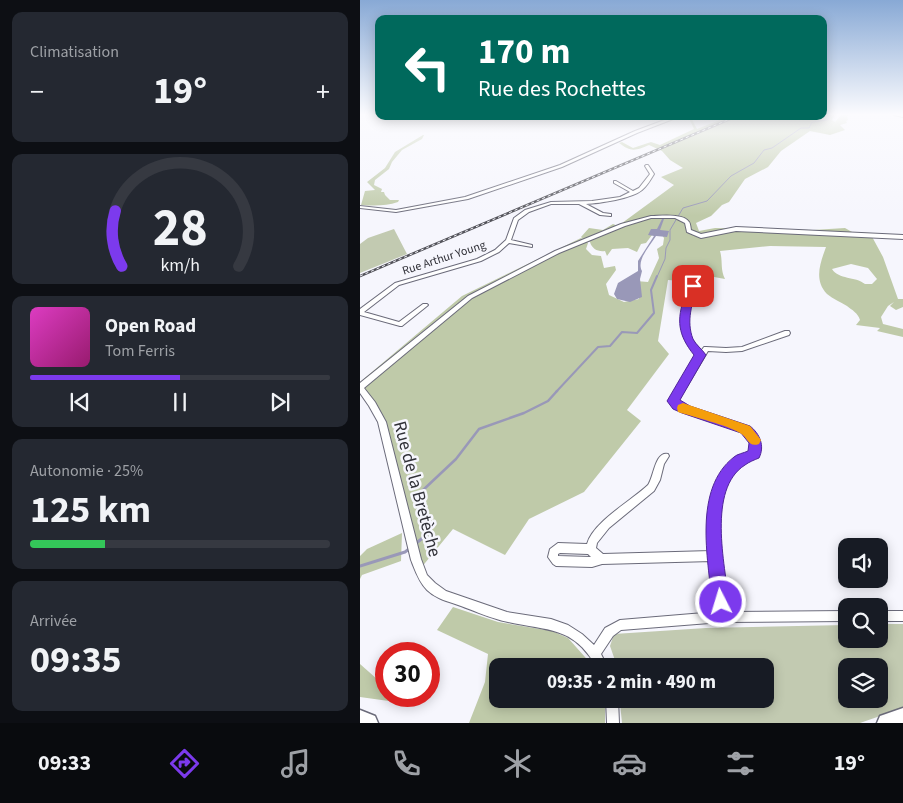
<!DOCTYPE html>
<html lang="fr">
<head>
<meta charset="utf-8">
<style>
  body { margin:0; font-family:"Source Sans 3",sans-serif; background:#242831; color:#f1f3f6; height:100vh; display:flex; flex-direction:column; font-size:19px; white-space:nowrap }
  * { box-sizing:border-box; margin:0 }
  p { font-size:16px; color:#9ea1a6 }
  .icon { flex:none; width:28px; height:28px; fill:none; stroke:currentColor; stroke-width:2; stroke-linecap:round; stroke-linejoin:round }
  .map { position:relative; flex:1; overflow:hidden }
  .side { display:flex; flex-direction:column; gap:12px; padding:12px; background:#0d0f14; width:360px }
  .side>* { flex:none }
  .banner { position:absolute; left:15px; top:15px; width:452px; height:105px; border-radius:10px; box-shadow:0 2px 12px #0003; background:#00695c; color:#fff; overflow:hidden }
  .controls { position:absolute; left:478px; top:538px; display:grid; gap:10px }
  .controls a { display:grid; place-items:center; width:50px; height:50px; border-radius:10px; background:#171b24; box-shadow:0 2px 12px #0003; font-size:25px }
  .speed { position:absolute; left:15px; top:642px; display:flex; gap:10px; font-size:25px; font-weight:700; text-align:center }
  .speed>* { display:grid; place-content:center; width:65px; height:65px; border-radius:50%; background:#171b24; box-shadow:0 2px 12px #0003; line-height:1 }
  .speed .limit { border:8px solid #d22; background:#fff; color:#111 }
  .pin { position:absolute; display:grid; place-items:center; width:42px; height:42px; color:#fff; margin:-21px; border-radius:10px; box-shadow:0 2px 8px #0006 }
  .me { position:absolute; width:55px; margin:-28px; rotate:355deg; stroke-linejoin:round; filter:drop-shadow(0 0 4px #0008) }
  .turn { display:flex; align-items:center; gap:18px; height:105px; padding:0 20px; font-size:22px }
  .turn .icon { width:65px; height:65px; stroke-width:2.5 }
  .turn b { display:block; font-size:35px; line-height:42px }
  .big { font-size:38px; font-weight:700; line-height:1.1 }
  .side .tile { flex:1; display:flex; flex-direction:column; justify-content:center; gap:8px; min-width:0; padding:0 18px; border-radius:10px; background:#242831 }
  .side .dial { align-items:center; gap:0 }
  .dial svg { height:130px; overflow:visible; fill:none; stroke:#363941; stroke-width:7; stroke-linecap:round; text-anchor:middle }
  .dial text { fill:#f1f3f6; stroke:none }
  .song { display:flex; align-items:center; gap:15px }
  .cover { width:60px; height:60px; border-radius:8px; background:linear-gradient(135deg,hsl(310 70% 55%),hsl(320 70% 35%)) }
  .played { height:5px; border-radius:2px; background:linear-gradient(90deg,#7c3aed 50%,#363941 50%) }
  .keys { display:flex; justify-content:space-around; direction:ltr }
  .heat { display:flex; justify-content:space-between; align-items:center; font-size:28px; direction:ltr }
  .charge { height:8px; border-radius:4px; background:linear-gradient(90deg,#34c759 25%,#363941 0) }
  .trip { position:absolute; left:129px; top:658px; width:285px; height:50px; border-radius:10px; background:#171b24; box-shadow:0 2px 12px #0003; font-weight:700; line-height:50px; text-align:center }
  .dock { display:flex; height:80px; justify-content:space-around; align-items:center; background:#090b0e; color:#9ea1a6 }
  .dock .icon { width:35px; height:35px }
  .dock .selected { color:#7c3aed }
  .dock b { font-size:22px; color:#f1f3f6 }
  main { display:flex; flex:1; min-height:0 }
  .map>svg:first-child { display:block }
  .green { fill:#c2cab1; fill-rule:evenodd }
  .forest { fill:#bfcaa9; fill-rule:evenodd }
  .water { fill:#9998b8 }
  .lines { fill:none; stroke-linecap:round; stroke-linejoin:round }
  .stream-far3 { stroke:#9998b8; stroke-width:1 }
  .stream-far2 { stroke:#9998b8; stroke-width:2 }
  .stream-far1 { stroke:#9998b8; stroke-width:2.5 }
  .stream { stroke:#9998b8; stroke-width:3 }
  .minor-casing { stroke:#6b6b7a; stroke-width:2 }
  .trunk-casing { stroke:#6b6b7a; stroke-width:3 }
  .minor { fill:#fff; fill-rule:evenodd }
  .trunk { fill:#fff; fill-rule:evenodd }
  .rail-casing { stroke:#525259; stroke-width:2.5 }
  .rail { stroke:#f6f6fd; stroke-width:1; stroke-dasharray:3; stroke-linecap:butt }
  .route { fill:#7c3aed; stroke:#51269a }
  .slow { fill:#f59e0b }
  .labels { text-anchor:middle; dominant-baseline:central; stroke-width:5; stroke-linejoin:round; paint-order:stroke }
  .far-street-label { font-size:12px; fill:#313138; stroke:#f6f6fd }
  .near-street-label { font-size:18px; fill:#313138; stroke:#f6f6fd }
</style>
</head>
<body>
<main>
<section class="side">
<div class="tile"><p>Climatisation</p>
<div class="heat"><a>−</a><b class="big">19°</b><a>+</a></div>
</div>
<div class="tile dial"><svg viewBox="0 0 100 80">
<path d="M14 69A42 42 0 1 1 86 69"/>
<path d="M14 69A42 42 0 0 1 10 35" stroke="#7c3aed"/>
<text x="50" y="56" font-size="32" font-weight="700">28</text>
<text x="50" y="72" font-size="11">km/h</text>
</svg></div>
<div class="tile">
<div class="song"><i class="cover"></i><div><b>Open Road</b><p>Tom Ferris</p></div></div>
<div class="played"></div>
<div class="keys"><svg class="icon" aria-label="previous" viewBox="0 0 24 24"><path d="M18 5L8 12l10 7zM5 5v14"/></svg><svg class="icon" aria-label="pause" viewBox="0 0 24 24"><path d="M8 5v14M16 5v14"/></svg><svg class="icon" aria-label="next" viewBox="0 0 24 24"><path d="M6 5l10 7-10 7zM19 5v14"/></svg></div>
</div>
<div class="tile"><p>Autonomie · 25%</p><b class="big">125 km</b><div class="charge"></div></div>
<div class="tile"><p>Arrivée</p><b class="big">09:35</b></div>
</section>
<div class="map">
<svg width="543" height="723" viewBox="0 0 543 723">
  <rect width="100%" height="100%" fill="#f6f6fd"/>
  <!-- green -->
  <path class="green" d="M34,229L47,254L0,273V244L8,238Z
    M519,624H543V708L500,723H262L260,703L264,702V699H405V666H257L250,646L254,634L346,628L486,625V639H519ZM486,666H519V699H486Z"/>
  <!-- forest -->
  <path class="forest" d="M467,115H475L472,120L475,122L481,115H491L487,116L488,120L486,121L487,123L480,125L485,130L470,135L450,131L421,151L408,167L385,179L369,202L362,205L351,216L336,223L339,231L355,228L453,230L485,228L492,232L510,233L523,257L538,299H543V307L536,310L530,306L534,302L528,306L521,317L523,324L543,329V337L517,331L520,328L496,325L500,320C498,313 492,310 487,306C481,302 473,299 467,294C453,280 461,261 466,247L410,246L360,251C363,261 360,269 365,279L338,274L335,282L308,280L298,341L309,354L267,410L281,421L224,492L169,519L145,555L93,529L56,574C46,521 34,472 17,420C12,407 0,396 0,382L102,296L221,238L223,239L221,237L229,228L243,230L253,224L258,226L314,185L301,177L323,168L310,160L302,151L289,145C275,151 271,152 259,143L262,142L273,148L291,142L300,145L334,129L328,116H330L337,129L370,116H461L465,118ZM295,231L300,232L304,238L303,245L297,249L299,258L288,282L276,281L279,286V299L264,302L249,295L246,284L256,270L255,266L244,268L241,256L232,255L226,249L228,243L226,240L230,242C232,249 238,252 245,251L247,256L252,249L268,248L277,252L281,244L286,243ZM491,264L508,268L517,279L512,284H505C495,276 479,280 472,269Z
    M63,135H64L62,139L42,150L32,162L29,169L15,180L14,185L22,189L21,192H24L25,195L30,200H39L38,202C26,206 15,206 1,205L5,191L15,190L7,182L25,168L35,152Z
    M42,533L41,561L2,575L0,579V556L7,549Z
    M93,607L138,622L192,631L208,638L233,666H138V699H245V723H109L125,682L128,654L77,630Z
    M0,664L26,687V696H36L43,703L0,697Z"/>
  <!-- water -->
  <path class="water" d="M302,219H304L300,230L309,231L307,237L296,236C290,246 276,260 282,271L280,279L282,297L270,302L257,299L254,294L258,283L278,271V261L294,236L288,235L291,229H297Z"/>
  <g class="lines">
    <!-- stream-far3 -->
    <path class="stream-far3" d="M297,277L305,259L306,248L310,240V230L323,208L347,201L371,176L394,163L404,150L412,148L441,128H449L452,122L467,120L471,115"/>
    <!-- stream-far2 -->
    <path class="stream-far2" d="M196,392L238,347L250,346L262,332L277,333L294,313L291,290L297,276"/>
    <!-- stream-far1 -->
    <path class="stream-far1" d="M62,538L68,534L66,523L56,503L62,491L96,459L119,429L164,413L188,401L197,391"/>
    <!-- stream -->
    <path class="stream" d="M55,544L64,537
      M0,566L45,552L49,549"/>
    <!-- minor casing -->
    <g class="minor-casing">
      <path id="minor" d="M534,115H543V117Z
        M315,116H321L277,133L202,167L108,199L36,212L0,208V206L36,210L105,197L200,165L275,131Z
        M286,165H288L294,174C291,179 287,186 282,190C271,199 241,203 226,204L243,213L251,214V216L240,215L219,204H191L169,212L158,220L151,240L172,245V247L149,243L139,252L121,261L39,285L4,312L39,322L63,304H67L68,305L67,306L42,326H40L0,315V309L35,283L117,259L135,250L146,240L154,218L165,210L191,202L232,201L260,197L270,192L254,183V181H256L273,191L279,188L290,174L285,166Z
        M291,216C300,216 324,213 329,222C330,222 331,230 331,230L341,234L376,227L543,235V239L376,231L341,238L327,232L325,223L315,218H291L265,226L199,253L112,298L4,388L15,402L26,422L61,559L67,575L75,583L86,591L147,612L191,619L208,625L222,634L234,645L245,628L260,620L356,612L352,561L242,564L232,567L196,566L193,564L188,557L190,549L198,543L227,544C233,522 271,501 288,485C294,477 295,451 308,454L309,456L304,464L300,480L294,491L249,528L237,543L236,548L243,554L351,551C350,537 347,523 349,509C352,494 364,466 376,458C381,456 386,454 391,452C392,443 389,438 383,431L323,412L314,407L310,401L338,357C333,350 327,344 324,337C317,321 325,302 330,286L333,284L336,286C330,302 323,322 331,338C334,343 338,347 341,351L344,347H346L366,348L382,347L425,331H429L430,333L429,335L382,351L366,352L348,351L318,401L320,403L328,408L389,427L395,435L399,444V450L397,456L382,464L374,471L368,481L358,507V523L367,612L486,611V621L362,622L261,630L253,636L241,654L247,666H236C213,626 188,631 148,622C133,619 117,612 101,606C90,602 76,599 67,590C59,582 55,570 51,560L18,422L9,406L0,393V383L108,296L195,251L261,224ZM200,553L228,554L231,557L198,556V554Z
        M519,611H543V621H519Z
        M246,699H258L259,723H247Z"/>
    </g>
    <!-- trunk casing -->
    <g class="trunk-casing">
      <path id="trunk" d="M543,708V723H517L520,716Z
        M0,710L15,716L18,723H0Z"/>
    </g>
    <!-- minor -->
    <use href="#minor" class="minor"/>
    <!-- trunk -->
    <use href="#trunk" class="trunk"/>
    <!-- rail casing -->
    <g class="rail-casing">
      <path id="rail" d="M0,276L377,116"/>
    </g>
    <!-- rail -->
    <use href="#rail" class="rail"/>
  </g>
  <!-- sky -->
  <linearGradient id="sky" x2="0" y2="1"><stop stop-color="#88a9d5"/><stop offset="0.53" stop-color="#fbfbfe"/><stop offset="1" stop-color="#fbfbfe" stop-opacity="0"/></linearGradient>
  <rect width="543" height="216" fill="url(#sky)"/>
  <!-- route -->
  <path class="route" d="M333,283L338,286C332,303 326,321 333,339C336,345 342,349 346,355L320,400L330,406L390,426C400,434 405,446 399,458C394,460 389,462 385,465C347,489 365,565 369,602L367,608L361,610L355,608L352,602C348,558 333,489 374,457C377,454 384,453 388,451L389,443L381,433L322,413L313,409L307,401L334,355C318,335 316,320 325,296C327,290 328,286 333,283Z"/>
  <!-- slow -->
  <path class="slow" d="M323,403L390,426L401,440L399,444C388,448 388,437 380,433C367,425 334,417 318,412L317,408L318,405Z"/>
  <g class="labels">
    <!-- far-street labels -->
    <g class="far-street-label">
      <text transform="translate(84 258) rotate(-18)">Rue Arthur Young</text>
    </g>
    <!-- near-street labels -->
    <g class="near-street-label">
      <text transform="translate(57 489) rotate(75)">Rue de la Bretèche</text>
    </g>
  </g>
</svg>
<div class="controls">
<a><svg class="icon" aria-label="sound" viewBox="0 0 24 24"><path d="M4 9h4l5-4v14l-5-4H4zM17 9q2 3 0 6"/></svg></a>
<a><svg class="icon" aria-label="search" viewBox="0 0 24 24"><circle cx="10" cy="10" r="6"/><path d="M15 15l6 6"/></svg></a>
<a><svg class="icon" aria-label="layers" viewBox="0 0 24 24"><path d="M12 4l9 5-9 5-9-5zM3 14l9 5 9-5"/></svg></a>
</div>
<div class="speed"><div class="limit">30</div></div>
<div class="pin" style="left:333px;top:286px;background:#d93025"><svg class="icon" aria-label="arrive" viewBox="0 0 24 24"><path d="M6 21V4h12l-3 4 3 4H6"/></svg></div>
<svg class="me" style="left:361px;top:602px" viewBox="-20 -20 40 40"><circle r="17" fill="#7c3aed" stroke="#fff" stroke-width="3"/><path d="M0-11L8 9 0 5-8 9z" fill="#fff"/></svg>
<div class="trip">09:35 · 2 min · 490 m</div>
<div class="banner">
<div class="turn"><svg class="icon" aria-label="left" viewBox="0 0 24 24"><path d="M17 20v-9H6M10 6l-5 5 5 5"/></svg><div><b>170 m</b>Rue des Rochettes</div></div>
</div>
</div>
</main>
<nav class="dock">
<b>09:33</b>
<svg class="icon selected" aria-label="directions" viewBox="0 0 24 24"><path d="M12 3l9 9-9 9-9-9zM9 14v-3h6M13 9l2 2-2 2"/></svg>
<svg class="icon" aria-label="music" viewBox="0 0 24 24"><path d="M9 18V5l10-2v13"/><circle cx="6" cy="18" r="3"/><circle cx="16" cy="16" r="3"/></svg>
<svg class="icon" aria-label="phone" viewBox="0 0 24 24"><path d="M5 4h4l2 5-3 2q2 4 5 5l2-3 5 2v4C11 20 4 13 5 4z"/></svg>
<svg class="icon" aria-label="climate" viewBox="0 0 24 24"><path d="M12 3v18M4 7l16 10M4 17L20 7"/></svg>
<svg class="icon" aria-label="car" viewBox="0 0 24 24"><path d="M5 17H2v-5l4-1 3-4h7l3 4 3 1v5h-3M9 17h6M6 11h13"/><circle cx="7" cy="17" r="2"/><circle cx="17" cy="17" r="2"/></svg>
<svg class="icon" aria-label="filters" viewBox="0 0 24 24"><path d="M4 7h16M4 17h16"/><circle cx="9" cy="7" r="2"/><circle cx="15" cy="17" r="2"/></svg>
<b>19°</b>
</nav>
</body>
</html>
